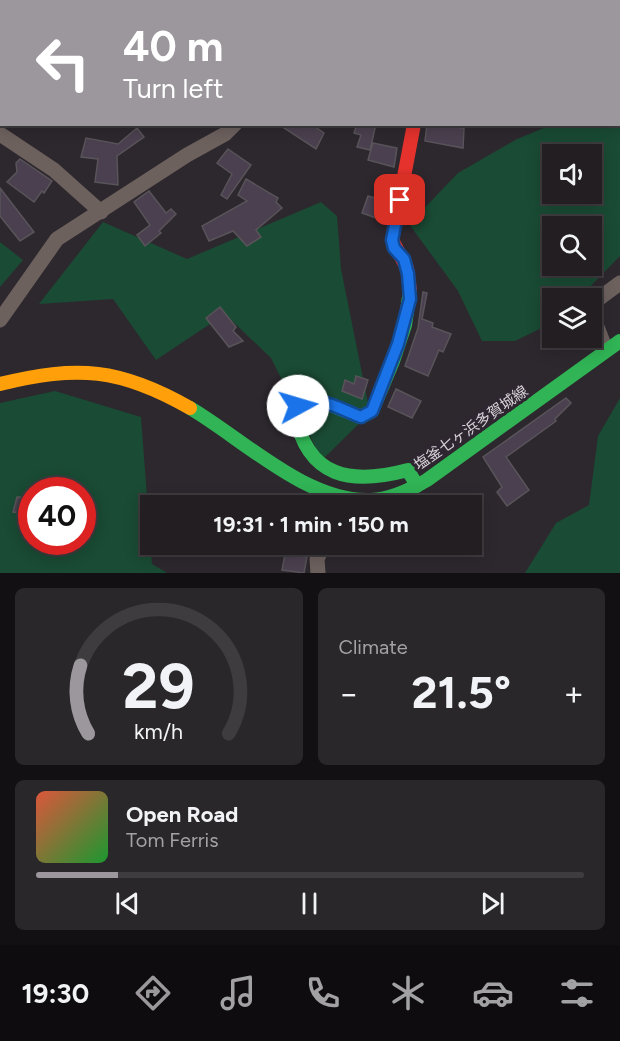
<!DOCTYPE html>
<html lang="en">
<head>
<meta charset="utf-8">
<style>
  body { margin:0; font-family:Figtree,"Noto Sans JP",sans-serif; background:#2a272a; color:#f1f3f6; height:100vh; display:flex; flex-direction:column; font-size:22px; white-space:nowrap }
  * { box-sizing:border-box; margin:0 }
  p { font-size:20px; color:#a2a2a5 }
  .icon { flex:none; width:33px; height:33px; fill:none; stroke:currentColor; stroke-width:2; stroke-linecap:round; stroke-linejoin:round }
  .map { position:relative; height:573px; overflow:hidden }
  .drawer { display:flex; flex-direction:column; gap:15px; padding:15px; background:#131013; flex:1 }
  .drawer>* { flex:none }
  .hud { position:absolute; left:0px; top:0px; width:621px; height:126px; box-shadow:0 3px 15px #0003,0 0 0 2px #3f3c40; background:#9c979d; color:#fff; overflow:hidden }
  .controls { position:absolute; left:542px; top:144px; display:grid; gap:12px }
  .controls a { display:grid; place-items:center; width:60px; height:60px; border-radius:0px; background:#221e22; box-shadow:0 3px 15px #0003,0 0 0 2px #3f3c40; font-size:30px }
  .speed { position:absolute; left:18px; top:477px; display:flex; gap:12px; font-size:30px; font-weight:700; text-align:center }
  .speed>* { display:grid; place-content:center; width:78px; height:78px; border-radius:50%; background:#221e22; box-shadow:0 3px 15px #0003,0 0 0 2px #3f3c40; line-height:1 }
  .speed .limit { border:9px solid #d22; background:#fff; color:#111 }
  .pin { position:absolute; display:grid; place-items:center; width:51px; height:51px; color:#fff; margin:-26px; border-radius:12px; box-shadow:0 3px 9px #0006 }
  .me { position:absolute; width:66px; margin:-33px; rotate:84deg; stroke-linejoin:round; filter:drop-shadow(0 0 4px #0008) }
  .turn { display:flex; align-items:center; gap:21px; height:126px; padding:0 24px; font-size:27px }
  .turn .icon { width:78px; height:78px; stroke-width:2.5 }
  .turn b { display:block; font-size:42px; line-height:51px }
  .big { font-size:45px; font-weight:700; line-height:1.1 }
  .drawer .tile { flex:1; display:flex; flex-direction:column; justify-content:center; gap:9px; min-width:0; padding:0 21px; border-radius:9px; background:#2a272a }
  .drawer .dial { align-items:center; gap:0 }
  .dial svg { height:156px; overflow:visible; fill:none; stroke:#3f3c40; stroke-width:7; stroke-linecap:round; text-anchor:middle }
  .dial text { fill:#f1f3f6; stroke:none }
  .song { display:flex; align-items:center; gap:18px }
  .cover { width:72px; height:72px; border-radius:9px; background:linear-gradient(135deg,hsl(10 70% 55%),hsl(130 70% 35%)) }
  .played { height:6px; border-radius:3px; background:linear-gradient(90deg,#9c979d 15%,#3f3c40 15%) }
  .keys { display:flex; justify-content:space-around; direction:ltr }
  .heat { display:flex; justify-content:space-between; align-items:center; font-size:33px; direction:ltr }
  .drawer .tiles { flex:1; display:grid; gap:15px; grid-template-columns:1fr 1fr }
  .tile:last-child { grid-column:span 2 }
  .trip { position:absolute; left:140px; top:495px; width:342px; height:60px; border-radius:0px; background:#221e22; box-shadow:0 3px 15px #0003,0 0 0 2px #3f3c40; font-weight:700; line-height:60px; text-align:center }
  .dock { display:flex; height:96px; justify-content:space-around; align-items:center; background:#0e0c0e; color:#a2a2a5 }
  .dock .icon { width:42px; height:42px }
  .dock .on { color:#9c979d }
  .dock b { font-size:27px; color:#f1f3f6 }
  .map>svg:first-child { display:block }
  .green { fill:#1a4b34; fill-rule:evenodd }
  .building { fill:#4b404f; stroke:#585459; stroke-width:1.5 }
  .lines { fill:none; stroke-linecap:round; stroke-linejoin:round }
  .street { stroke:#6d615e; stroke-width:15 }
  .fast { stroke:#30b455; stroke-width:14 }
  .slow { stroke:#ff9f0a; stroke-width:14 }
  .jam { stroke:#e5322d; stroke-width:14 }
  .route-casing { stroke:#114b97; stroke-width:15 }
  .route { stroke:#1a73e8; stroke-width:10 }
  .labels { text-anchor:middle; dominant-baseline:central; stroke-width:6; stroke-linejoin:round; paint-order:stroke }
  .street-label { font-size:15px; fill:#d8d3d9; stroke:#2e2630 }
</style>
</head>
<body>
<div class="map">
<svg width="620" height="573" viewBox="0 0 620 573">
  <rect width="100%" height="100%" fill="#2d282e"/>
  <!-- green -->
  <path class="green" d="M620,94V256L579,298H552V323L515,341H482L458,291L409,224L458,173L517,139L551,125L620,124ZM591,154V194H552V154ZM591,226V266H552V226Z
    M321,202L337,216L341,269L370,413L322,460L271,358L225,314L156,360L113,299L39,304L103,222L187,259Z
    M0,242L23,260L0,287Z
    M55,391L141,417L152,564L167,573H0V403ZM32,490H82V542H32Z
    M620,398V573H525L556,523L589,505L598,436Z"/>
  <!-- building -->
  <path class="building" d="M278,124H311L324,133L316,149Z
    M357,124H376L370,150L357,147L361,135L354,133Z
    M427,124L464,128L463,148L425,141Z
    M137,128L144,137L117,156L118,185L95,182L98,159L81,157L86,138L118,144Z
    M373,143L397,148L394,167L368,160Z
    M228,149L251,165L227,199L221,195L232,174L217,163Z
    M20,159L52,181L44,193L42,191L34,202L7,182L17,172L16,163Z
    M246,179L278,198L276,202L282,208L256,230L261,237L247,246L233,231L209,241L202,226L247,201L238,195Z
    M0,188L34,232L20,241L0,216Z
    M149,191L166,213L171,209L176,214L159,231L161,233L145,246L137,235L150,225L134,202Z
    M368,196L386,201L382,220L362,213Z
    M423,292L427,293L422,319L433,323L432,327L451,334L443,352L439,350L428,376L405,366L418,328Z
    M220,307L236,327L233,331L243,341L229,347L206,318Z
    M356,376L368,380L362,399L342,391L345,380L354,384Z
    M396,389L421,401L412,418L388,407Z
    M566,398L571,403L555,419L556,421L506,457L529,490L507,506L497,492L502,487L483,457Z
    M17,497L32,498V514L13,512Z
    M285,554L307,557L304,573L282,570Z"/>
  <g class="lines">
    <!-- street -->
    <path class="street" d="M494,0V2
      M346,2L347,0
      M431,2L432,0
      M0,134L54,170L101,212
      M0,320L57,239L187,155L225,134L235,124
      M606,350L592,314L597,300L620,283
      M318,573L317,559L324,544"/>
    <!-- fast -->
    <path class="fast" d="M410,290L405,325L393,361L372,411L361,417L315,399L303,401L295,413C307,479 352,485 408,470L417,486
      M190,408C243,439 307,503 371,500C391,499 410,490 427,480L620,341"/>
    <!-- slow -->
    <path class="slow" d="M0,384C78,365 120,368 190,408"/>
    <!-- jam -->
    <path class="jam" d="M410,290L407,268L392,240L414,124"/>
  </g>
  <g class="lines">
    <!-- route casing -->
    <g class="route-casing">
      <path id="route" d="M298,406C312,391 344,411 361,417L372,411L398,344L410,299L408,274L404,259L394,248L392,240L400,200"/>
    </g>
    <!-- route -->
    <use href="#route" class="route"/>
  </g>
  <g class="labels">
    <!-- street labels -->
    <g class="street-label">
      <text transform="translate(471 428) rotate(-35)">塩釜七ヶ浜多賀城線</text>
    </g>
  </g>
</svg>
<div class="controls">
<a><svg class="icon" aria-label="sound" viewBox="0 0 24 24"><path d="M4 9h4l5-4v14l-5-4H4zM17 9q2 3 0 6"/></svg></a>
<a><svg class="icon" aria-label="search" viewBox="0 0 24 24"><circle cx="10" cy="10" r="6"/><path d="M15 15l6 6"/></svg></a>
<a><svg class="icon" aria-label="layers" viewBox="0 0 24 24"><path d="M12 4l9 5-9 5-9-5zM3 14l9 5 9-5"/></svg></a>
</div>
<div class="speed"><div class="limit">40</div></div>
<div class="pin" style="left:400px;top:200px;background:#d93025"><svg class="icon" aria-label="arrive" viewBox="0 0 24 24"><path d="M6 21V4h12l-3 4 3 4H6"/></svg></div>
<svg class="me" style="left:298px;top:406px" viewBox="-20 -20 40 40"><circle r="19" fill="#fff"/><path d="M0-13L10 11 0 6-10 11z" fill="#1a73e8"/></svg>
<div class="trip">19:31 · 1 min · 150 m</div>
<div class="hud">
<div class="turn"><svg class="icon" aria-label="left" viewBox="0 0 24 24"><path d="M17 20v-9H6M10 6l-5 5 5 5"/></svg><div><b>40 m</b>Turn left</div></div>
</div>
</div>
<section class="drawer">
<div class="tiles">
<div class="tile dial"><svg viewBox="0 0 100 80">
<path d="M14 69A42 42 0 1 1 86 69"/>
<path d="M14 69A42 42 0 0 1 10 34" stroke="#9c979d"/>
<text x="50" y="56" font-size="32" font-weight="700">29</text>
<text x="50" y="72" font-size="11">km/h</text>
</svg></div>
<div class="tile"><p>Climate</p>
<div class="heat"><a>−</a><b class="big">21.5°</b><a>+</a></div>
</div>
<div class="tile">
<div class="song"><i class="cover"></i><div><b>Open Road</b><p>Tom Ferris</p></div></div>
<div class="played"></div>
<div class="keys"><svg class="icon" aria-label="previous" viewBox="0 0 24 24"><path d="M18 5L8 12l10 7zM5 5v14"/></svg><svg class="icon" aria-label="pause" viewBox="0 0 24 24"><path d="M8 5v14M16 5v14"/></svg><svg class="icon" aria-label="next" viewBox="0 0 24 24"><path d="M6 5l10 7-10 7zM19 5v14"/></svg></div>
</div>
</div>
</section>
<nav class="dock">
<b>19:30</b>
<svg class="icon on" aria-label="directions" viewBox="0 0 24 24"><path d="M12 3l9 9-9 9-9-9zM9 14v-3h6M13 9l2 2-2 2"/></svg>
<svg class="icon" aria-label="music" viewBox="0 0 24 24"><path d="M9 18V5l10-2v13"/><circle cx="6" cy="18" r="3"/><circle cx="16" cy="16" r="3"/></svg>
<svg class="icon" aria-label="phone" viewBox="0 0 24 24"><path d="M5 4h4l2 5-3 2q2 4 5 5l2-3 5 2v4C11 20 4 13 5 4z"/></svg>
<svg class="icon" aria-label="climate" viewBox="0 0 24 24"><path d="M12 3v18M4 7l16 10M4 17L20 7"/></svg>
<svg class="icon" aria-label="car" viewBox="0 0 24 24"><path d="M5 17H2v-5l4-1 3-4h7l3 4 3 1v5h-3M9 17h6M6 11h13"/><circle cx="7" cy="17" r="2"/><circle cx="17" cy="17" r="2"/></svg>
<svg class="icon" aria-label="filters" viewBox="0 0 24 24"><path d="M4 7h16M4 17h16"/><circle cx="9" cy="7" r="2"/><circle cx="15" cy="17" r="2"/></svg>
</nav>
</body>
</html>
